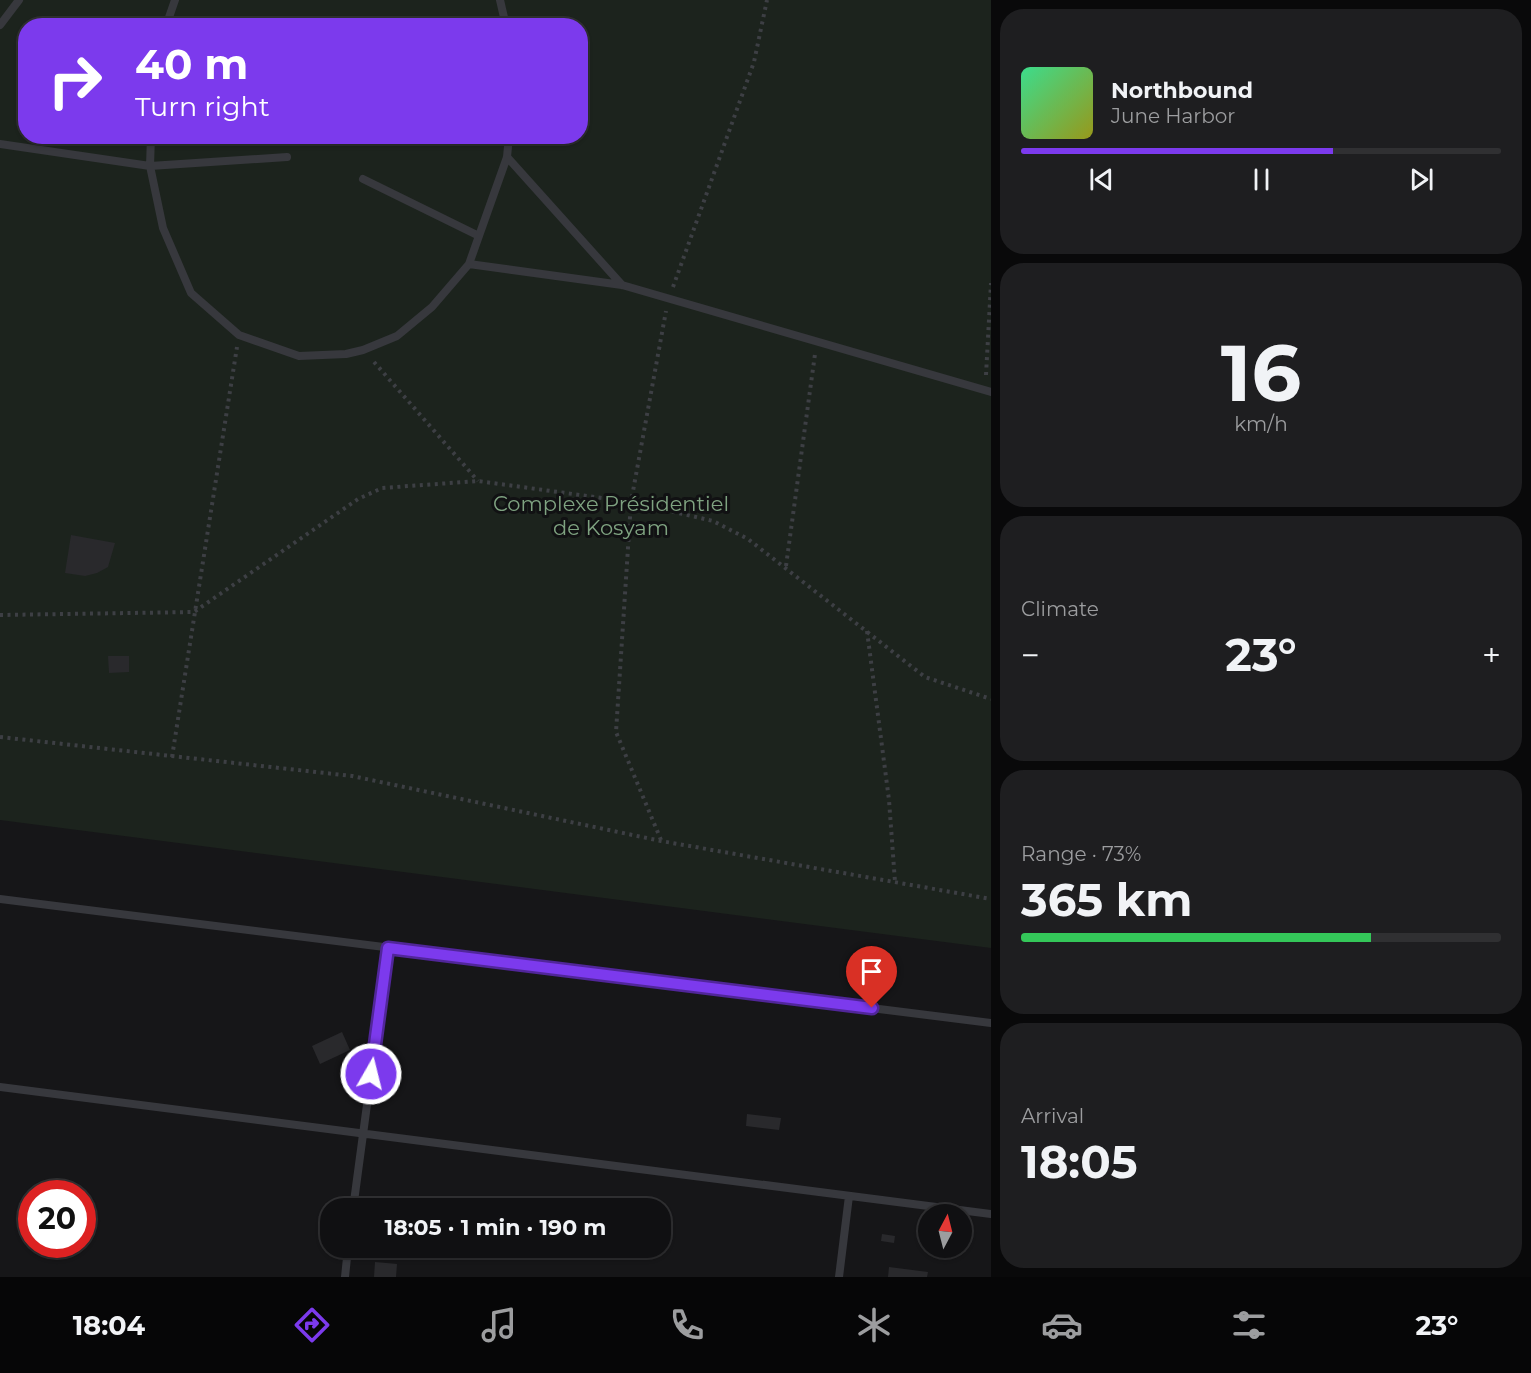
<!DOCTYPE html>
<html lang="en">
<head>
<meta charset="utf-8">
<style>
  body { margin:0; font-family:Montserrat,sans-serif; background:#1e1e20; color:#f1f3f6; height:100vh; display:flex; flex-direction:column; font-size:22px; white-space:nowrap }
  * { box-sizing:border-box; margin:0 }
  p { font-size:20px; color:#9c9d9f }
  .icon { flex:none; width:33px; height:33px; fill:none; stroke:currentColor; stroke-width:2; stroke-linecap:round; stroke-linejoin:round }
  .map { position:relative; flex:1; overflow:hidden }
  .panel { display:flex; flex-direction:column; gap:9px; padding:9px; background:#09090a; width:540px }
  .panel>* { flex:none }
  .top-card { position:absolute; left:18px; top:18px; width:570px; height:126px; border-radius:24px; box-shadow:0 2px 4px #0004,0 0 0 2px #303032; background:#7c3aed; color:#fff; overflow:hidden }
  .needle { width:39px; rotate:7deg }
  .fabs { position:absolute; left:918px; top:1204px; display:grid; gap:12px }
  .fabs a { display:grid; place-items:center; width:54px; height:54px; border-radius:50%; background:#101012; box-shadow:0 2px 4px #0004,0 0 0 2px #303032; font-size:30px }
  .speed { position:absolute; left:18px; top:1180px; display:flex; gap:12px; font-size:30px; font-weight:700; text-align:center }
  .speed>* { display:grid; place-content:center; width:78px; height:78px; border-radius:50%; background:#101012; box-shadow:0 2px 4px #0004,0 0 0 2px #303032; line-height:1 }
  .speed .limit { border:9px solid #d22; background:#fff; color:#111 }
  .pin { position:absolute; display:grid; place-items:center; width:51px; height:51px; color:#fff; margin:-62px -26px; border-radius:50% 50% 50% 0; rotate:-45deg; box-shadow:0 0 6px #0007 }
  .pin .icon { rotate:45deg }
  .me { position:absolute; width:66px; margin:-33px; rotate:8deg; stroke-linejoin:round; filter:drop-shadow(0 0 4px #0008) }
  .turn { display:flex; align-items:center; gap:21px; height:126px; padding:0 18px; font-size:27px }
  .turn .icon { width:78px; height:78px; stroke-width:2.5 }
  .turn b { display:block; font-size:42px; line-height:51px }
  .big { font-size:45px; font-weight:700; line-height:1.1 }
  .panel .tile { flex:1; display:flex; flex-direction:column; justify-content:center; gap:9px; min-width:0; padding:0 21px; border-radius:24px; background:#1e1e20 }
  .panel .dial { align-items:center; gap:0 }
  .dial b { font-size:78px; line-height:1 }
  .song { display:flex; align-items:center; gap:18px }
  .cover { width:72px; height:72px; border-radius:9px; background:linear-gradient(135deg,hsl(150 70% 55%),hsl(60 70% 35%)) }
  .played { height:6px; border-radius:3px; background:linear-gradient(90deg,#7c3aed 65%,#303032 65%) }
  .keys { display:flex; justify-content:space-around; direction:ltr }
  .heat { display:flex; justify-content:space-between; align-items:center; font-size:33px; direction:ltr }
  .charge { height:9px; border-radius:4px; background:linear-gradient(90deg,#34c759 73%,#303032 0) }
  .trip { position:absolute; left:320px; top:1198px; width:351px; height:60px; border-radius:24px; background:#101012; box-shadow:0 2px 4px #0004,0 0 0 2px #303032; font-weight:700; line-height:60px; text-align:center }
  .dock { display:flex; height:96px; justify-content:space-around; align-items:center; background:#060607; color:#9c9d9f }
  .dock .icon { width:42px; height:42px }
  .dock .current { color:#7c3aed }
  .dock b { font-size:27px; color:#f1f3f6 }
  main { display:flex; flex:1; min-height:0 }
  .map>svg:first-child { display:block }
  .green { fill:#1c231d; fill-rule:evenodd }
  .building { fill:#29292c }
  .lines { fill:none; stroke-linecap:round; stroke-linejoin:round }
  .path { stroke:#3d3f44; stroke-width:4; stroke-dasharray:3 4.5; stroke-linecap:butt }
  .service { stroke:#37383d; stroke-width:8 }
  .route-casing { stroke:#51269a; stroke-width:15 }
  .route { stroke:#7c3aed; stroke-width:10 }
  .labels { text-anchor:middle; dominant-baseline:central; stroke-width:6; stroke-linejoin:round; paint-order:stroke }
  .park-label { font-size:21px; fill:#7fa381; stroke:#111113 }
</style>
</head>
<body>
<main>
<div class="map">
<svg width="991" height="1277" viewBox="0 0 991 1277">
  <rect width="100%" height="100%" fill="#161618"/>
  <!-- green -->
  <path class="green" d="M0,0H991V948L0,820ZM26,26H580V136H26Z"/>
  <!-- building -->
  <path class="building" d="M71,535L115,543L108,567L97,573L85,576L65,573Z
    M108,656H129V672L109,673Z
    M342,1032L350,1050L320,1064L312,1046Z
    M747,1114L781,1118L779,1130L746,1126Z
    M882,1234L895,1236L894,1243L881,1241Z
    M944,1248H961L960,1256L943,1253Z
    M375,1262L397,1264L396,1277H374Z
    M889,1267L928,1272L927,1277H888Z"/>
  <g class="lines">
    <!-- path -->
    <path class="path" d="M673,287L754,62L767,0
      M374,362L478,481
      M986,375L991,283
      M786,566L815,354
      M0,615L194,612L358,499L382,488L478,481L631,502L713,521L748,539L925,677L991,699
      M867,631L889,800L895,882
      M0,737L352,776L661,841L991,899
      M172,757L237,347
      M661,840L616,732L631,502L666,311"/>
    <!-- service -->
    <path class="service" d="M500,0L506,26
      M0,25L19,0
      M166,26L175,0
      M151,136L150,166L163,228L191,293L239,335L299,356L346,354L363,350L397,336L432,307L469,264L507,157L509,136
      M0,144L150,166L287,157
      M507,157L622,285
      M363,179L479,236
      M469,264L622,285L991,392
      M0,899L991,1023
      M0,1087L991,1214
      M353,1209L388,948
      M345,1277L348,1248
      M839,1277L849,1196"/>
  </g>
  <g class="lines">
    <!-- route casing -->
    <g class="route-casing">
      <path id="route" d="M371,1074L388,948L872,1008"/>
    </g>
    <!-- route -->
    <use href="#route" class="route"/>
  </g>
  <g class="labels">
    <!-- park labels -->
    <g class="park-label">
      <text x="611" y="503">Complexe Présidentiel<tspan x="611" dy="24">de Kosyam</tspan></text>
    </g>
  </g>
</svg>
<div class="fabs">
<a><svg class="needle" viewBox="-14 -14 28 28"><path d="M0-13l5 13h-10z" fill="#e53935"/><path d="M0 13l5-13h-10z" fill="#9c9d9f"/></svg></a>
</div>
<div class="speed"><div class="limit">20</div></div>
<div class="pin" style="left:872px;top:1008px;background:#d93025"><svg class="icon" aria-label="arrive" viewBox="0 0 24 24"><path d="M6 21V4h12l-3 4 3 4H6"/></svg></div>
<svg class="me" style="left:371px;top:1074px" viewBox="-20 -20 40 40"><circle r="17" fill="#7c3aed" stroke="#fff" stroke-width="3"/><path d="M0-11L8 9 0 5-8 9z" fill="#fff"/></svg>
<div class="trip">18:05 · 1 min · 190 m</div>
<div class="top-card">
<div class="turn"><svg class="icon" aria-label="right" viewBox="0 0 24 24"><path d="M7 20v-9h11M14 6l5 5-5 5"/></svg><div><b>40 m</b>Turn right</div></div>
</div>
</div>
<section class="panel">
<div class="tile">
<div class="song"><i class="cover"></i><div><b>Northbound</b><p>June Harbor</p></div></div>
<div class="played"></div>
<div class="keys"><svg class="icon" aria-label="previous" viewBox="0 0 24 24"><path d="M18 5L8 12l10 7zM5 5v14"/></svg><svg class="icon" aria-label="pause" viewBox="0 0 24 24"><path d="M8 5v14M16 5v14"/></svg><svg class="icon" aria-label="next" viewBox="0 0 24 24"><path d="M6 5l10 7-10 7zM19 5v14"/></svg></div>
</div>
<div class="tile dial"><b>16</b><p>km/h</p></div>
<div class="tile"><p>Climate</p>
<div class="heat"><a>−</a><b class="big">23°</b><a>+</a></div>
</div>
<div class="tile"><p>Range · 73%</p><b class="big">365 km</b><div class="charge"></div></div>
<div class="tile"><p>Arrival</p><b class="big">18:05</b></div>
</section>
</main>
<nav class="dock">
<b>18:04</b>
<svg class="icon current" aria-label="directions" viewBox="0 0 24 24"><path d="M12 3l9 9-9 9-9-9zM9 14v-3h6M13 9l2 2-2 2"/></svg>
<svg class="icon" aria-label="music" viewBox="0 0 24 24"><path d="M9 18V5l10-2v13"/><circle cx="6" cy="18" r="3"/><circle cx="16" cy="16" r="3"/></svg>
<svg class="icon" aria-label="phone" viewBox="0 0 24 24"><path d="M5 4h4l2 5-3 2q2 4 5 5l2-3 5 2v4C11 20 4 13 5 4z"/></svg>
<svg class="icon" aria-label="climate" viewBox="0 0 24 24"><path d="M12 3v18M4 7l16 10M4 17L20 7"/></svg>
<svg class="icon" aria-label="car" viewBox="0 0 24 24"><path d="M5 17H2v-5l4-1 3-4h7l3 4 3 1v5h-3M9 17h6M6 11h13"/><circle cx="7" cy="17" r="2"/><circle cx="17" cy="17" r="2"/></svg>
<svg class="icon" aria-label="filters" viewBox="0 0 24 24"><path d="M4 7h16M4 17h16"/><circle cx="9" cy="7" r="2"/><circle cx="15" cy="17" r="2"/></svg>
<b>23°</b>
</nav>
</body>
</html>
